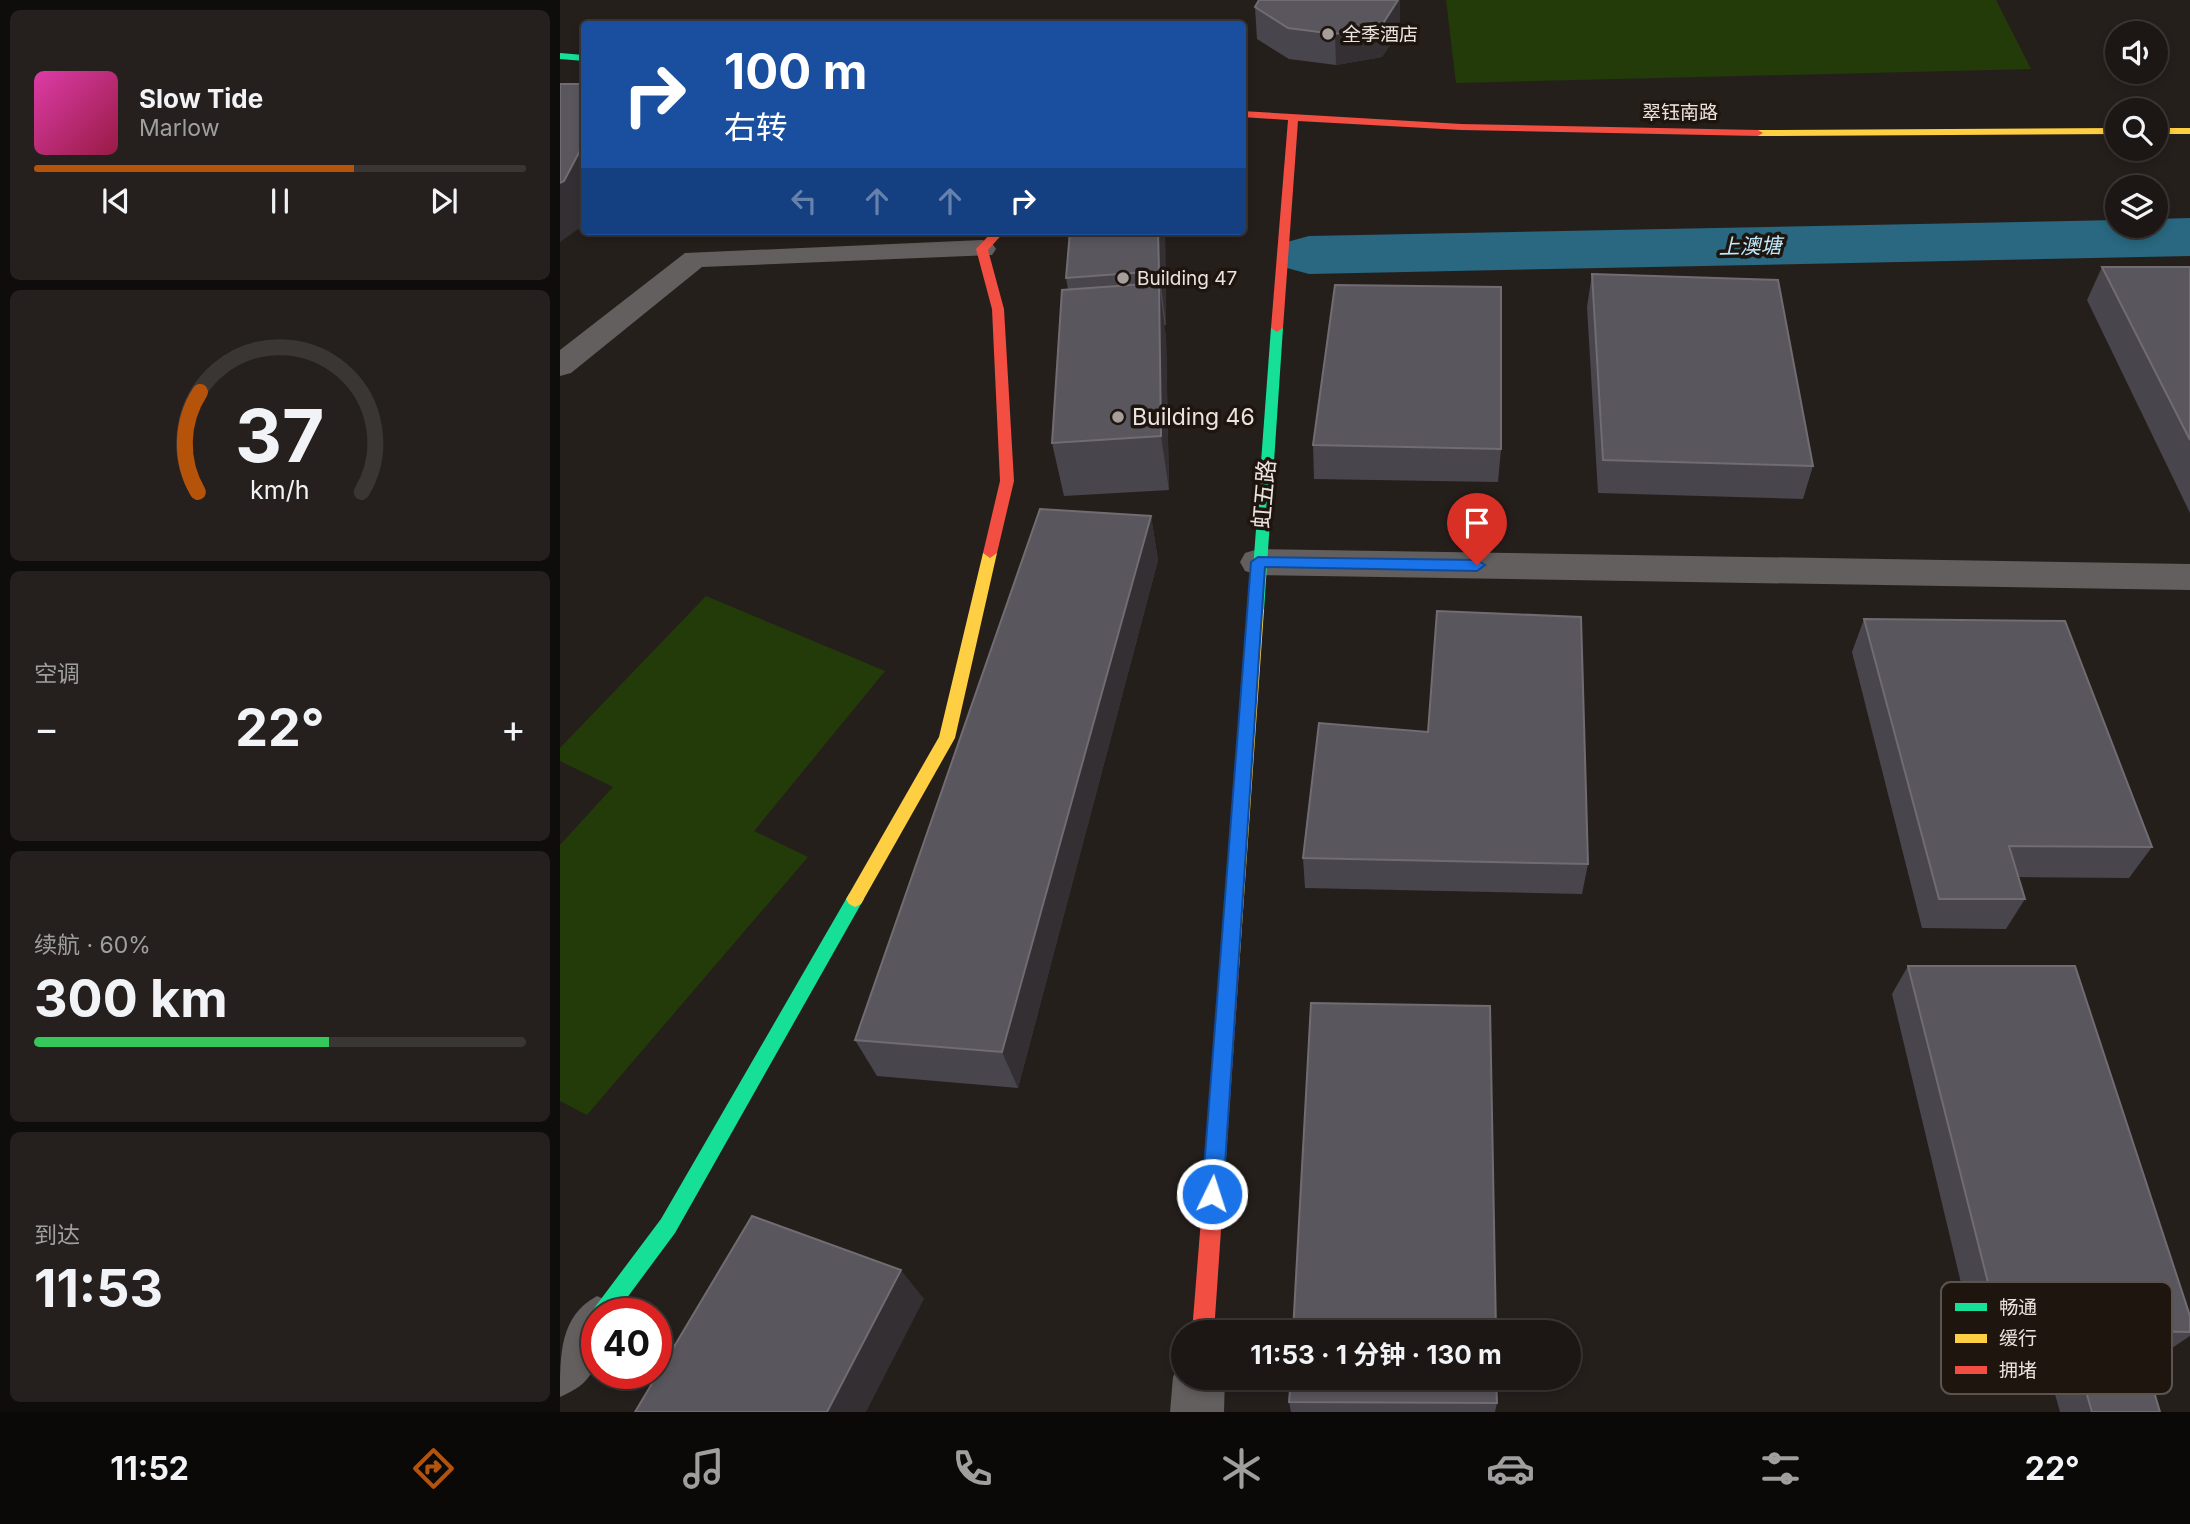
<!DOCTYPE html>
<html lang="zh">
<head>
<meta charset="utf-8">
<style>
  body { margin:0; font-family:Inter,"Noto Sans SC",sans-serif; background:#25201e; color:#f1f3f6; height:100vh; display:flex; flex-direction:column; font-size:26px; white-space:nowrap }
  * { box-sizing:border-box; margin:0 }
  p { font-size:23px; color:#a09fa0 }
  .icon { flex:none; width:38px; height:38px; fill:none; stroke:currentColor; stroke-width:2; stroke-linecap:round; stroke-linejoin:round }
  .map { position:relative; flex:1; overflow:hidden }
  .details { display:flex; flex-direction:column; gap:10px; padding:10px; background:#0f0d0c; width:560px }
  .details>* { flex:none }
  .top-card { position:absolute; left:21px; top:21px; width:665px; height:214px; border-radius:7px; box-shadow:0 4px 10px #0003,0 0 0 2px #3a3634; background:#1a4fa0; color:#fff; overflow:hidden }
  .buttons { position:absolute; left:1545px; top:21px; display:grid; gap:14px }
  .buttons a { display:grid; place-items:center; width:63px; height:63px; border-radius:50%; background:#1c1715; box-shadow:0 4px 10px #0003,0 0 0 2px #3a3634; font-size:35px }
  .speed { position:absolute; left:21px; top:1298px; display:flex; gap:14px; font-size:35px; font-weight:700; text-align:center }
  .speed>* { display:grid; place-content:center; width:91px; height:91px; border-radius:50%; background:#1c1715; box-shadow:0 4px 10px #0003,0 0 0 2px #3a3634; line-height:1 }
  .speed .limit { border:10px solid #d22; background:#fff; color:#111 }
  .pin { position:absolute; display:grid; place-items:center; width:60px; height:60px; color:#fff; margin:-72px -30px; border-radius:50% 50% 50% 0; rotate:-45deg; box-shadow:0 0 7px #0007 }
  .pin .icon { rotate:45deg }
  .me { position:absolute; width:77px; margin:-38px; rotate:4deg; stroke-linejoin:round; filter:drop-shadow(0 0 5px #0008) }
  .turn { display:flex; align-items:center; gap:24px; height:147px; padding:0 28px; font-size:32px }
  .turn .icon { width:91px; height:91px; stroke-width:2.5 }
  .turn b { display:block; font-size:49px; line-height:60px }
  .lanes { display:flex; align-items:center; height:66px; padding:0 28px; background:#0003; justify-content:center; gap:35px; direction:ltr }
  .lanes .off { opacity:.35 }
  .big { font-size:52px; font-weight:700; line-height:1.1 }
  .details .card { flex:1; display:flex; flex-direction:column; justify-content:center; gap:10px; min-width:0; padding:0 24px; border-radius:10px; background:#25201e }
  .details .dial { align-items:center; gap:0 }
  .dial svg { height:182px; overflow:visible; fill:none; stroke:#3a3634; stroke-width:7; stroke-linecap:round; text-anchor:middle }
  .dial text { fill:#f1f3f6; stroke:none }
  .song { display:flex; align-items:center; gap:21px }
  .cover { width:84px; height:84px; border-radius:10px; background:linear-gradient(135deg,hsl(320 70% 55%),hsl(340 70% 35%)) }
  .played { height:7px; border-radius:4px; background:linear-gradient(90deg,#b45309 65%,#3a3634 65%) }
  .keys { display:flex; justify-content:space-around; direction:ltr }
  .heat { display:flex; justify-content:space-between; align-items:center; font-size:38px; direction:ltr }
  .charge { height:10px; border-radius:5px; background:linear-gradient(90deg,#34c759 60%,#3a3634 0) }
  .trip { position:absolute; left:611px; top:1320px; width:410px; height:70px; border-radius:35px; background:#1c1715; box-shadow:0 4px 10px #0003,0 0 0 2px #3a3634; font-weight:700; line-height:70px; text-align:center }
  .tab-bar { display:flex; height:112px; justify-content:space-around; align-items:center; background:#0b0908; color:#a09fa0 }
  .tab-bar .icon { width:49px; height:49px }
  .tab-bar .active { color:#b45309 }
  .tab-bar b { font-size:32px; color:#f1f3f6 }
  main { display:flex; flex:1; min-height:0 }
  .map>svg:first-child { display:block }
  .green { fill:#223b09 }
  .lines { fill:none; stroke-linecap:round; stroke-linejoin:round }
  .river { fill:#296880; fill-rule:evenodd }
  .street { fill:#625f5e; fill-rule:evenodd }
  .fast { fill:#16e098; fill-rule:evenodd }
  .slow { fill:#ffcf43; fill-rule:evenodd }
  .jam { fill:#f24e42; fill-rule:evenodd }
  .wall { fill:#48454d }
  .shaded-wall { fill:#332f33 }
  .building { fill:#5a565d; stroke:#706c71; stroke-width:2 }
  .route { fill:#1a73e8; stroke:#114b97; stroke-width:2 }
  .poi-dot { fill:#a69e9b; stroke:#1f150f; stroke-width:2.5 }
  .labels { text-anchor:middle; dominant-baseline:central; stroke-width:7; stroke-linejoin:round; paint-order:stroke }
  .far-poi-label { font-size:19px; fill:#ebe3df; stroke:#1f150f; text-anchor:start }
  .far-street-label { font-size:19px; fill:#ebe3df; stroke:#1f150f }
  .far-water-label { font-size:21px; font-style:italic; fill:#bfeafe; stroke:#1f150f }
  .poi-label { font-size:23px; fill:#ebe3df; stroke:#1f150f; text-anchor:start }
  .street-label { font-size:23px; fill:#ebe3df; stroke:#1f150f }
  .key { fill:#1f150f; stroke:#5c534d; stroke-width:2 }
  .key-label { font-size:19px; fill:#ebe3df }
</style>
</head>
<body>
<main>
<section class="details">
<div class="card">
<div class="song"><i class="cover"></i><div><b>Slow Tide</b><p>Marlow</p></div></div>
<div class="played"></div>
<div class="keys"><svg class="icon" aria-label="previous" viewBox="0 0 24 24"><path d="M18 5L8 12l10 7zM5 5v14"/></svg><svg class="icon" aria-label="pause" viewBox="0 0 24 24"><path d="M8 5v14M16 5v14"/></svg><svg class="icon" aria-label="next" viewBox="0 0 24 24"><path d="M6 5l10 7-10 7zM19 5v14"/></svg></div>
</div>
<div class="card dial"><svg viewBox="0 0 100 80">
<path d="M14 69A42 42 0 1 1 86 69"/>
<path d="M14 69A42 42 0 0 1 15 25" stroke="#b45309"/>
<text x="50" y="56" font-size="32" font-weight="700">37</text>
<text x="50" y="72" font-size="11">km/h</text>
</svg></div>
<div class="card"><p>空调</p>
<div class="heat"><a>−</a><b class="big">22°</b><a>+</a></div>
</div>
<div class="card"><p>续航 · 60%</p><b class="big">300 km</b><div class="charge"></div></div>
<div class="card"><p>到达</p><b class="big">11:53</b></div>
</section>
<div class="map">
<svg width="1630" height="1412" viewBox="0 0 1630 1412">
  <rect width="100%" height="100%" fill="#251f1c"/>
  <!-- green -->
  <path class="green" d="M886,0H1436L1471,69L896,83Z
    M146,596L325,671L194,831L248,857L27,1115L0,1101V845L53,787L0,761V748Z"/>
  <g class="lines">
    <!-- river -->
    <path class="river" d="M1630,218V256L749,274L727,268L718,255L727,242L749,236L1558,220V226H1596V219Z"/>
    <!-- street -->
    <path class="street" d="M422,240L432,243L436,249L432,255L142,267L11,373L0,376V350L125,253Z
      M698,549L1630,564V590L698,575L685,571L680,562L685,553Z
      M37,1296L55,1304L60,1314H37C37,1355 44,1379 0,1397C0,1353 0,1316 37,1296Z
      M623,1357V1377H665L664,1412H610L613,1377Z"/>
    <!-- fast -->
    <path class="fast" d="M0,53L24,55V61L0,59Z
      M717,324L723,328L704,610L697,615L690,610L711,328Z
      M295,891L301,894L304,899L301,904L115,1233L55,1314H37V1322L35,1321L31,1314L35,1307L101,1219L289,894Z"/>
    <!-- slow -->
    <path class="slow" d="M1558,128V134L1198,136L1193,133L1198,130Z
      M1596,128H1630V134H1596Z
      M430,548L437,553L395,738L301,904L295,907L289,904L286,899L289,894L379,737L423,553Z
      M697,605L704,610L679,969L676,975L670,977L664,975L661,969L690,610Z"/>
    <!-- jam -->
    <path class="jam" d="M682,111L901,124L1198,130L1203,133L1198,136L901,130L738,121L723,328L717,332L711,328L728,120L682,117Z
      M433,231H445L428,250L444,309L454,481L437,553L430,558L423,553L440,481L432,309L416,249Z
      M670,961L676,963L679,969L654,1332H632L661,969L664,963Z"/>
  </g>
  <!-- wall -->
  <path class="wall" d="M695,7L840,29L822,57L776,65L729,59L697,39Z
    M605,231L606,325H604L606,337L609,490L504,496L492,443L508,289L506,278Z
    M1542,267H1630V513L1527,300Z
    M1032,274L1253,466L1243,499L1038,493L1027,307Z
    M753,445L941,449L938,482L754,479Z
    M591,516L598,560L458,1088L317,1076L295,1040Z
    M1304,619L1592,847L1569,878L1458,877L1465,899L1446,929L1362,928L1292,652Z
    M743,858L1028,864L1022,894L745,888Z
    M1348,966L1630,1316V1336L1606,1352H1582L1600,1412H1500L1483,1351L1417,1350L1332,994Z
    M729,1402L937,1403L935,1412H731Z"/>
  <!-- shaded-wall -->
  <path class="shaded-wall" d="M838,0H840V29L822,57L776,65L775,34Z
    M24,143V225L0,242V183Z
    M598,231H605L606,325L599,271Z
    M599,283L606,337L609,490L601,436Z
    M591,516L598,560L458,1088L442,1052Z
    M341,1270L364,1299L306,1412H267Z"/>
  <!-- building -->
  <path class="building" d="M699,0H838L822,25L775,34L728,28L695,7Z
    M0,84H24V143L4,181L0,183Z
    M510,231H598L599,271L506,278Z
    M1542,267H1630V440Z
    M1032,274L1218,280L1253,466L1043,460Z
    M599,283L601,436L492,443L502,290Z
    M775,285L941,287V449L753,445Z
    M480,509L591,516L442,1052L295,1040Z
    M877,611L1021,617L1028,864L743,858L759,723L868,732Z
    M1304,619L1505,621L1592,847L1449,846L1465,899H1379Z
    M1348,966H1515L1630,1316V1332L1576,1331L1600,1412H1532L1508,1330H1440Z
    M751,1003L930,1006L936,1332H733Z
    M192,1216L341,1270L267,1412H75Z
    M731,1377H936L937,1403L729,1402Z"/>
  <!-- route -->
  <path class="route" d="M698,557L917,560L925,565L917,571L705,567L663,1194L660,1201L652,1204L645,1201L642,1194L691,562Z"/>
  <!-- markers -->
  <g class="poi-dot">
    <circle cx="768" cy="34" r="7"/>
    <circle cx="563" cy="278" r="7"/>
    <circle cx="558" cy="417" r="7"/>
  </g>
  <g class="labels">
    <!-- far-poi labels -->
    <g class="far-poi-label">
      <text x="782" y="34">全季酒店</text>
      <text x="577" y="278">Building 47</text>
    </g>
    <!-- far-street labels -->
    <g class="far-street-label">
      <text x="1120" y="112">翠钰南路</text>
    </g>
    <!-- far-water labels -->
    <g class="far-water-label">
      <text transform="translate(1190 246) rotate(-1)">上澳塘</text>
    </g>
    <!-- poi labels -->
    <g class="poi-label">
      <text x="572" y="417">Building 46</text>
    </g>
    <!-- street labels -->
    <g class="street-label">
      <text transform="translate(704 494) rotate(-85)">虹五路</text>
    </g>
  </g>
  <!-- legend -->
  <rect x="1381" y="1282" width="231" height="112" rx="10" class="key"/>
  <rect x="1395" y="1303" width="32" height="8" fill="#16e098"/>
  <rect x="1395" y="1334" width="32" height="9" fill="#ffcf43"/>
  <rect x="1395" y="1366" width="32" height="8" fill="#f24e42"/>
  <g class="key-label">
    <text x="1439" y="1314">畅通</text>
    <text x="1439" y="1345">缓行</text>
    <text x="1439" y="1377">拥堵</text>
  </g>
</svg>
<div class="buttons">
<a><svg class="icon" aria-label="sound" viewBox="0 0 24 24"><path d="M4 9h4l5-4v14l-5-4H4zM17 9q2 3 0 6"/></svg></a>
<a><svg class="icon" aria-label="search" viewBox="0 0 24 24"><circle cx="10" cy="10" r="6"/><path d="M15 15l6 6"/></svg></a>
<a><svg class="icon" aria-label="layers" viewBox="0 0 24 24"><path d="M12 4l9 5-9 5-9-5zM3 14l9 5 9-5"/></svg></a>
</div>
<div class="speed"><div class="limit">40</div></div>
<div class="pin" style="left:917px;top:565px;background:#d93025"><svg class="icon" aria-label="arrive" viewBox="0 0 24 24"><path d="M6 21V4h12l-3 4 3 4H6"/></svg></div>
<svg class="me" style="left:652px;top:1194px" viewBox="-20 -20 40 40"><circle r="17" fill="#1a73e8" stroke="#fff" stroke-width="3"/><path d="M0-11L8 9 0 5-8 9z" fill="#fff"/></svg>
<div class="trip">11:53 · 1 分钟 · 130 m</div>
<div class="top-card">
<div class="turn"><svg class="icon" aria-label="right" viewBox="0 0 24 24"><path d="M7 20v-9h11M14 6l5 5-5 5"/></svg><div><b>100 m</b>右转</div></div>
<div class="lanes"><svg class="icon off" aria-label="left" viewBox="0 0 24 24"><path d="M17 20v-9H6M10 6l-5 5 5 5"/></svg><svg class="icon off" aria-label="ahead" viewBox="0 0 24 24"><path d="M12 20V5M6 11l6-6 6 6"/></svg><svg class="icon off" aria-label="ahead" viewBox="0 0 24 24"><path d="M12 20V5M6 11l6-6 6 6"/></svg><svg class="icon" aria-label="right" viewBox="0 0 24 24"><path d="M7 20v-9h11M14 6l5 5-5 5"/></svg></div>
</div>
</div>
</main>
<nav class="tab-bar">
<b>11:52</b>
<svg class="icon active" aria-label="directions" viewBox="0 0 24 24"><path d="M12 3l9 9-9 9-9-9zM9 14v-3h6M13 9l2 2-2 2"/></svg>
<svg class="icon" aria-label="music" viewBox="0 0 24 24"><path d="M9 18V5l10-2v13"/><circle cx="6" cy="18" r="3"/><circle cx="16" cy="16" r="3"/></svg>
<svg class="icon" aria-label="phone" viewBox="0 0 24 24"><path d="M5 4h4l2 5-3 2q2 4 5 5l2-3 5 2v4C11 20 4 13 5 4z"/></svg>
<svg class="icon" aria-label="climate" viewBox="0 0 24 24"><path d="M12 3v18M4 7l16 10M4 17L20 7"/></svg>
<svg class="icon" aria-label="car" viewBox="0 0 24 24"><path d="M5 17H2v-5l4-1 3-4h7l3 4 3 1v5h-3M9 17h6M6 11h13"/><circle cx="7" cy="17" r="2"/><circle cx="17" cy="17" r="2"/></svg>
<svg class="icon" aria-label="filters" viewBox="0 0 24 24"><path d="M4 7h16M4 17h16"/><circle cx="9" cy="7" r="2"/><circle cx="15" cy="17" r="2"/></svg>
<b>22°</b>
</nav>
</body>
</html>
